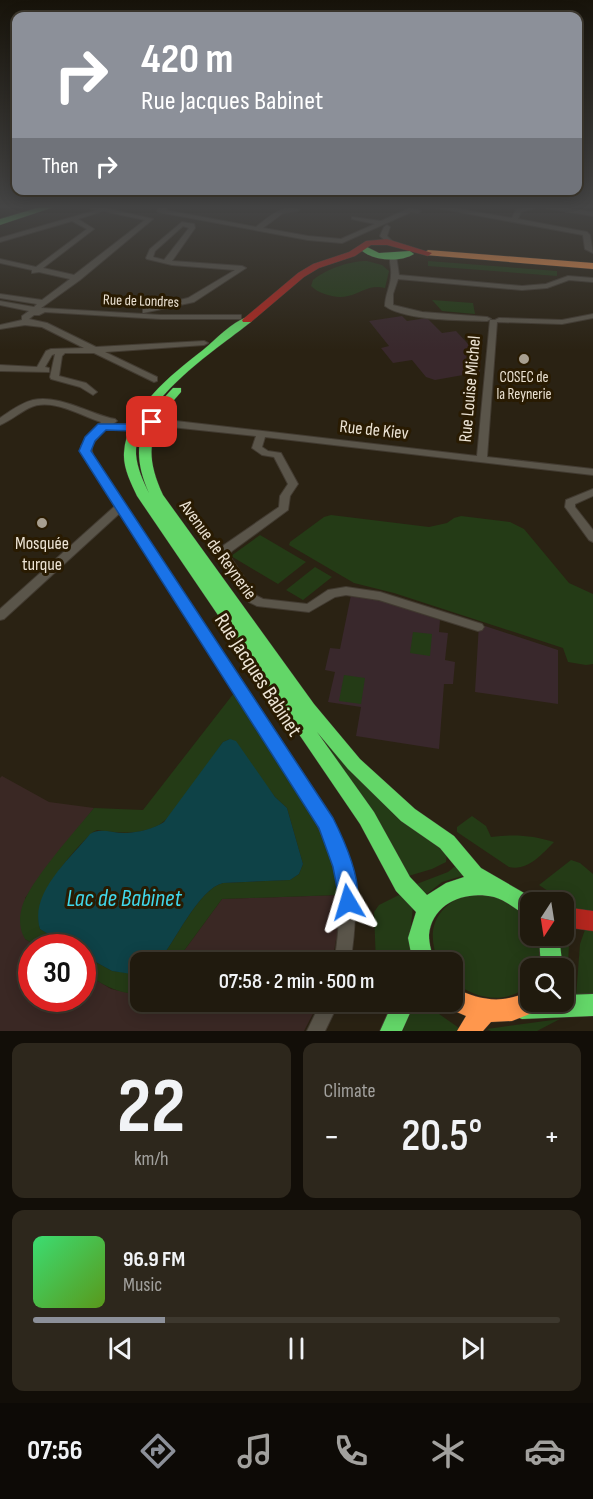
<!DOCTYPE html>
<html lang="en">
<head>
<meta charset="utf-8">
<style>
  body { margin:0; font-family:"Sofia Sans Condensed",sans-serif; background:#2d271c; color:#f1f3f6; height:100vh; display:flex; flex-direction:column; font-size:22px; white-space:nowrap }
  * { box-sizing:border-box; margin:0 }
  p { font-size:20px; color:#a2a19e }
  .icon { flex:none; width:33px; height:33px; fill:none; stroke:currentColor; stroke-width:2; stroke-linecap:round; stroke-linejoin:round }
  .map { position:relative; height:1031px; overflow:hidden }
  .panel { display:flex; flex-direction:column; gap:12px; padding:12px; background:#120e08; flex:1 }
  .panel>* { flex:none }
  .hud { position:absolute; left:12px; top:12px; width:570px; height:183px; border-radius:12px; box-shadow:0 3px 15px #0003,0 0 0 2px #3d382e; background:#8c9099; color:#fff; overflow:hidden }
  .needle { width:39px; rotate:192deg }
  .buttons { position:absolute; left:520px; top:892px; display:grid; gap:12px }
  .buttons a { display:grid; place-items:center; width:54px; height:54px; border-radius:12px; background:#201a0e; box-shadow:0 3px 15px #0003,0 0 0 2px #3d382e; font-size:30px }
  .speed { position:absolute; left:18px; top:934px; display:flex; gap:12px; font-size:30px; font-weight:700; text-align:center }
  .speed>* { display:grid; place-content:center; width:78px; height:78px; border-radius:50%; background:#201a0e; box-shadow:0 3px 15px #0003,0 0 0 2px #3d382e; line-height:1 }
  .speed .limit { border:9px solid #d22; background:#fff; color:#111 }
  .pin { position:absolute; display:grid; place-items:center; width:51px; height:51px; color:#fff; margin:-26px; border-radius:12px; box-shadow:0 3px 9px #0006 }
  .me { position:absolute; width:66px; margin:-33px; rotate:353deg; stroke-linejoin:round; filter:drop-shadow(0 0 4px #0008) }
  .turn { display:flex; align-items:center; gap:21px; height:126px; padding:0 30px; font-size:27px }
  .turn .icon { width:78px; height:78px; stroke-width:2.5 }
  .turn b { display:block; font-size:42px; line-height:51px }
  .then { display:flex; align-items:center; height:57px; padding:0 30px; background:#0003; gap:12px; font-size:22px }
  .big { font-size:45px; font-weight:600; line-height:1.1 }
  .panel .widget { flex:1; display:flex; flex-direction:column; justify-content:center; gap:9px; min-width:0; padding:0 21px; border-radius:12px; background:#2d271c }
  .panel .dial { align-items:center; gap:0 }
  .dial b { font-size:78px; line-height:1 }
  .song { display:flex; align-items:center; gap:18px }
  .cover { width:72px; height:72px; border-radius:9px; background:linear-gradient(135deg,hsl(140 70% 55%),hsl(90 70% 35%)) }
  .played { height:6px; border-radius:3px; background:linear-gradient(90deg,#8c9099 25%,#3d382e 25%) }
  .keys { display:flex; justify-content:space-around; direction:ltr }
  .heat { display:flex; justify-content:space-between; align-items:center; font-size:33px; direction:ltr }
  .panel .tiles { flex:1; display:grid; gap:12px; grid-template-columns:1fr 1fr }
  .widget:last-child { grid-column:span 2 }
  .trip { position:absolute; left:130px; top:952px; width:333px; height:60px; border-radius:12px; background:#201a0e; box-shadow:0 3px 15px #0003,0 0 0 2px #3d382e; font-weight:600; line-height:60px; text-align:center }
  .dock { display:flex; height:96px; justify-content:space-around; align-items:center; background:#0d0a06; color:#a2a19e }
  .dock .icon { width:42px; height:42px }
  .dock .current { color:#8c9099 }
  .dock b { font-size:27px; color:#f1f3f6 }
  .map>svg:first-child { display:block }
  .commercial { fill:#3a2824 }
  .education { fill:#39282c }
  .green { fill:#243b16 }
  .water { fill:#0e4247 }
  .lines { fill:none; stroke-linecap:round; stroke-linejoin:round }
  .street-casing { stroke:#423b31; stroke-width:2 }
  .fast-casing { stroke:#423b31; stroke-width:1 }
  .slow-casing { stroke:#423b31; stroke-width:1 }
  .jam-casing { stroke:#423b31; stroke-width:1 }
  .street { fill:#5a554a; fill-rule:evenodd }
  .fast { fill:#63d668; fill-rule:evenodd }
  .slow { fill:#ff974d; fill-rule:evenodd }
  .jam { fill:#b3261e; fill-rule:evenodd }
  .route { fill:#1a73e8; stroke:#114b97; stroke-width:1.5 }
  .poi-dot { fill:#a89f90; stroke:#291b02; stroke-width:2 }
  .labels { text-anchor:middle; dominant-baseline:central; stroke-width:6; stroke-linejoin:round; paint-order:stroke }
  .far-street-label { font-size:15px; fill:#ece3d4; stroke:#291b02 }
  .far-poi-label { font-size:15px; fill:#ece3d4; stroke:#291b02 }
  .street-label { font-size:18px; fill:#ece3d4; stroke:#291b02 }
  .poi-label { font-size:18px; fill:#ece3d4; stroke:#291b02 }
  .near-street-label { font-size:21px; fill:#ece3d4; stroke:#291b02 }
  .near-water-label { font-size:24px; font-style:italic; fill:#40d7ea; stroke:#291b02 }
</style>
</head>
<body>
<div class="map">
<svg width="593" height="1031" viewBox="0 0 593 1031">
  <rect width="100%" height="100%" fill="#2a2213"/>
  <!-- commercial -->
  <path class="commercial" d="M2,776L49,802L94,808L25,898V939L40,948H32V999H82L83,972L111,989L134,994L141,993V1002H319L304,1031H0V778Z
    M338,895L337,934L332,963H175L222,899Z"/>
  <!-- education -->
  <path class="education" d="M402,316L407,321L427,318L442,333L456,331L481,358L480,372L435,380L426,377L412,360L393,363L381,348L389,346L369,321Z
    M351,595L377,599L440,620L439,632L448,633L445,660L455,662L453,684H444L439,749L356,736L361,707L328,702L335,672L325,670L330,648L340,649Z
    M479,624L558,650V704L475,692Z"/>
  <!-- green -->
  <path class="green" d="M367,261L382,265L389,271L385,288C369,284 362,293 348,296C336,299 319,294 311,286L313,280C326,269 349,261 367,261Z
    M428,261L557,271V276L428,266Z
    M432,300L473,303L475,314L442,311Z
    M331,515L429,527L447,523L454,518L461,516L510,522L524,529L569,583L593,594V664L586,665L568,662L563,648L394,593L354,583L289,545L290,542L324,517Z
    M260,535L306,562L278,584L231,556Z
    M315,567L332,577L303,600L286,590Z
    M413,632L432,634L430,656L410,653Z
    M344,675L365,678L361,704L339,701Z
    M234,693L319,825L334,865L338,895L222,899L175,963H157C175,943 198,889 223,883L290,880L299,874L303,864L287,808L275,797L230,739L223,742C209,762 176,817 157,826C139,835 117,833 97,830L93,832C72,851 31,899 40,929L71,948H40L25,939C19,929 19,918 22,907C29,882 76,830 94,808L143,810Z
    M301,702L447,853L446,862L432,869L405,877Z
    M472,816L486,826L491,837C514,834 532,835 554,842C541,855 528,871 509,867L457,832V827Z
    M571,860L580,863L593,874V916L575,909L539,885Z
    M459,863L464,873L462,876L442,882L427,894L414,885L448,872Z
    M401,894L413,906C411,927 408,943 414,963H376L374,912L379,905Z
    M463,895L496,896L525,915L531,923V936H538L540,963L538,969H531V982C510,1006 475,1000 453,981V963H439C426,932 433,911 463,895Z
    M564,924L570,927L566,999L564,1001V969L556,936H564Z
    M586,927L593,928V997H576L580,944Z
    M83,955L112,971L141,974V993C119,996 101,983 83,972Z
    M412,1002H422L459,1028L458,1031H403Z
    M560,1019L537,1031H491L487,1029Z"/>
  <!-- water -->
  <path class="water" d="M230,739L236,741L275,797L287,808L303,864L299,874L290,880L223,883C198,889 175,943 157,963H141V974L138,975L112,971L83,955L82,948H71L40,929C29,893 70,859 90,834C100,827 115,834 127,833C140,832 153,829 164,822L223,742Z"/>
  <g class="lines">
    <!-- street casing -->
    <g class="street-casing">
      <path id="street" d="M79,205H92L153,219L80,280L41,308L161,315H241V319H161L45,312L39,315H34L29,319L47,323L96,347L204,341L208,343L204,345L105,352L157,377V381L154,382L94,353H65L62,356L59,376L86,383L97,392L93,395L80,387L51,379L50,377L55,354L52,355L45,367L49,368V372L0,371V365L37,367L46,351L51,349L84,348L42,327L25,325L0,329V325L22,320V316L29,311L0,305V301L34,307L37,304L0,298V294L42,300L70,279L39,272L32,273V270L0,263V259L36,267L87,229L72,221L0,242V238L97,210ZM103,211L145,220L74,275L43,268L94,229L78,219Z
        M162,205H169L165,210L256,227C269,217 283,203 299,210L298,211L283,213L263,228L308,236L341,239L375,224L352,219V217L381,221L410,208L421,211L418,213L411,212L342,243L308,240L158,212L157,211Z
        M421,205H436L512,218L516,210C544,201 565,209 593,212V216L539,207L521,212L518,219L587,232L590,235L593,253L585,249L583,235Z
        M182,222L194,224L195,228L172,261L242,266L246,268L194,302L143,313V309L188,298L235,270L172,265L147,259L146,258L150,249ZM183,226L189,228L164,260L153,257L155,251Z
        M387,225L390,227L387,236L393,242V244H389L380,236L384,227Z
        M393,253L396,255L399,275L522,286L546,284L568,276L593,278V282L569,280L547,288L522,290L398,279L393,294V305L422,312L487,317L491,319L487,321C461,320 406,321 385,306C385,295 391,285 391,275C392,267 388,261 391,254Z
        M593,314V318L562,324L497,322L487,457L593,469V475L265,437L262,447L268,451L281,453L298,484L290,496L288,510L232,551L229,555L257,596L263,599L307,604L328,590L346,587L380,592L482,624L484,627L482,630L478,631L379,600L346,595L335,597L309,612L257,606L249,602L217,555L224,545L279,507L280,496L288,484L274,457L262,455L252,448L256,436L152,425L134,430L105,429L91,446L93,456L312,787C350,851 363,888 350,963H334C346,893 336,856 302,795L120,513L4,619L0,620V609L115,506L83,456L81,446L101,422C79,415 51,397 29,408C19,413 10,421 0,425V418C10,411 21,403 33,400C58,394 90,414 115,419L117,421L113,424H134L152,419L167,420L477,456L490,320H495L499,318L562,320Z
        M593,489V496L575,504V507L593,530V542L589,540L565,507L566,500Z
        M321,1002H339L325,1031H307Z"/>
    </g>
    <!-- fast casing -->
    <g class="fast-casing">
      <path id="fast" d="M47,205H60L0,225V219Z
        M363,245L379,253L410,251L414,254C400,263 370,261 359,248Z
        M247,317L252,320L251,322C213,352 136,401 136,454C137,468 143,481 149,493C129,448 140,423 173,388H181V392C149,428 143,452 163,495L314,704L360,759L415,809L454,836L481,868L538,901L539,903H531V918C518,912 508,901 494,897C465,890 432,903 429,935C429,944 432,954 435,963H413L408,938L416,912L396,891L360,824L137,496C131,483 123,468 124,453C127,409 171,375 203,350C216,339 232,322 247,317ZM317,732L348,769L401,821L440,848L464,877L446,883L427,895L410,877L374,812Z
        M539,936H559L563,969H541Z
        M593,994V1016L522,1019L514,1016L511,1008L514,1000L531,997V1002H564V995Z
        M393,1002H415L402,1031H380Z"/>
    </g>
    <!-- slow casing -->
    <g class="slow-casing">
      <path id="slow" d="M428,250L593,263V269L425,255L424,253Z
        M453,988C484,1001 500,1004 531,991V1002H543L540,1010L512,1021L491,1022L483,1031H457L466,1016L445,1007L443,1002H453Z"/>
    </g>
    <!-- jam casing -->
    <g class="jam-casing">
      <path id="jam" d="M387,239L432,253L428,256L387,245H371L355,256L319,268L304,277L251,322H243L242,320L298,273L313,264L349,252L366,241Z
        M564,907L593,911V931L564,927Z"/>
    </g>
    <!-- street -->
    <use href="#street" class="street"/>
    <!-- fast -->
    <use href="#fast" class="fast"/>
    <!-- slow -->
    <use href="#slow" class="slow"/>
    <!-- jam -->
    <use href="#jam" class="jam"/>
  </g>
  <!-- sky -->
  <linearGradient id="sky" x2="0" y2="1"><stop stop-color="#17130a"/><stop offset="0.59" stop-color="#444"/><stop offset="1" stop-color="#444" stop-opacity="0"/></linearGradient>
  <rect width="593" height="350" fill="url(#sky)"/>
  <!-- route -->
  <path class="route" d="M152,418L158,422L156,424L134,431L106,430L95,441L91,451L333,818C344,840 365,886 355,909L348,912L341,909L333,867L319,828L79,451L85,437L98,424H133Z"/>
  <!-- markers -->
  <g class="poi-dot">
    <circle cx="524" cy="359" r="6"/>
    <circle cx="42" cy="523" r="6"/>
  </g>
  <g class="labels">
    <!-- far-street labels -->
    <g class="far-street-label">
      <text transform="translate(141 301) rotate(2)">Rue de Londres</text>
    </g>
    <!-- far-poi labels -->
    <g class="far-poi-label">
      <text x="524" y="377">COSEC de<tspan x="524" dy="17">la Reynerie</tspan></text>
    </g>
    <!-- street labels -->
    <g class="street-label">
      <text transform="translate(470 389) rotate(-85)">Rue Louise Michel</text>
      <text transform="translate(374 430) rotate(6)">Rue de Kiev</text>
      <text transform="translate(218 550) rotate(54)">Avenue de Reynerie</text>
    </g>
    <!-- poi labels -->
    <g class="poi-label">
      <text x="42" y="543">Mosquée<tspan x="42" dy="21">turque</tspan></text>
    </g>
    <!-- near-street labels -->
    <g class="near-street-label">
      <text transform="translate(258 675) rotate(57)">Rue Jacques Babinet</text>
    </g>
    <!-- near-water labels -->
    <g class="near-water-label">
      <text x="124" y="898">Lac de Babinet</text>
    </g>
  </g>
</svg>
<div class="buttons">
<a><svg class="needle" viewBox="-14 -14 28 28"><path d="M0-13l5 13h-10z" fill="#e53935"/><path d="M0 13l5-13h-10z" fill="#a2a19e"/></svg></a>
<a><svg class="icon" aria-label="search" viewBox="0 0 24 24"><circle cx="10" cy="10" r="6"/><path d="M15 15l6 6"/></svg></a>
</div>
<div class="speed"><div class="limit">30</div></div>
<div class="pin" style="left:152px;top:422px;background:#d93025"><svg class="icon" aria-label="arrive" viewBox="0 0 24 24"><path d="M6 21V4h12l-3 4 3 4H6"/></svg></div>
<svg class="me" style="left:348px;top:902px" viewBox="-20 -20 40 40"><path d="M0-17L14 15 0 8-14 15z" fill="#1a73e8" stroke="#fff" stroke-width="4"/></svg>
<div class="trip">07:58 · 2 min · 500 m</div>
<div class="hud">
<div class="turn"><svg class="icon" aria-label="right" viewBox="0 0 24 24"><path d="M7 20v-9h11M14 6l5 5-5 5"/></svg><div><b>420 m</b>Rue Jacques Babinet</div></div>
<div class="then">Then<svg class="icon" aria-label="right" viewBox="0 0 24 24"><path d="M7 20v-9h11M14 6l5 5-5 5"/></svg></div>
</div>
</div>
<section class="panel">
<div class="tiles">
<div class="widget dial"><b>22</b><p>km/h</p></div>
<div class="widget"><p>Climate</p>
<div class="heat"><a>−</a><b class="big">20.5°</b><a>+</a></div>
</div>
<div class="widget">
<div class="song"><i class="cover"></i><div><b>96.9 FM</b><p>Music</p></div></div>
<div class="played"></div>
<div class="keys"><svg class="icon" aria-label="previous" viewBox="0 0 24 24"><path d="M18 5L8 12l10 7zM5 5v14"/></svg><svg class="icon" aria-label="pause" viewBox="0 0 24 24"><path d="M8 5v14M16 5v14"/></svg><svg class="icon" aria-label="next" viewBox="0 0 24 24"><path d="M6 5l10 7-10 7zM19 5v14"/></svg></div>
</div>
</div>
</section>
<nav class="dock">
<b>07:56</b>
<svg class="icon current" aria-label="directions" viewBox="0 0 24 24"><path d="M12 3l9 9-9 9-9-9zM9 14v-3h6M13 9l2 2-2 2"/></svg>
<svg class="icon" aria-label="music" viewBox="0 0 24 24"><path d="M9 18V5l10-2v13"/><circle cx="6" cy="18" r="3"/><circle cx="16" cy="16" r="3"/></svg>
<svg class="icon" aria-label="phone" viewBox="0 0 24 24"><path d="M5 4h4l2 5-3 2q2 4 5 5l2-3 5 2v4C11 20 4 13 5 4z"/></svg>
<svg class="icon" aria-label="climate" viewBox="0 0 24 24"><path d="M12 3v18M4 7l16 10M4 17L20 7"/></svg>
<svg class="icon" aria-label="car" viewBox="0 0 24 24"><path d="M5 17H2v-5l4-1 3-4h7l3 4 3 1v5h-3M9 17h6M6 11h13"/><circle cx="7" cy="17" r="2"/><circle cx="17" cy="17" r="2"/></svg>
</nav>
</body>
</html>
